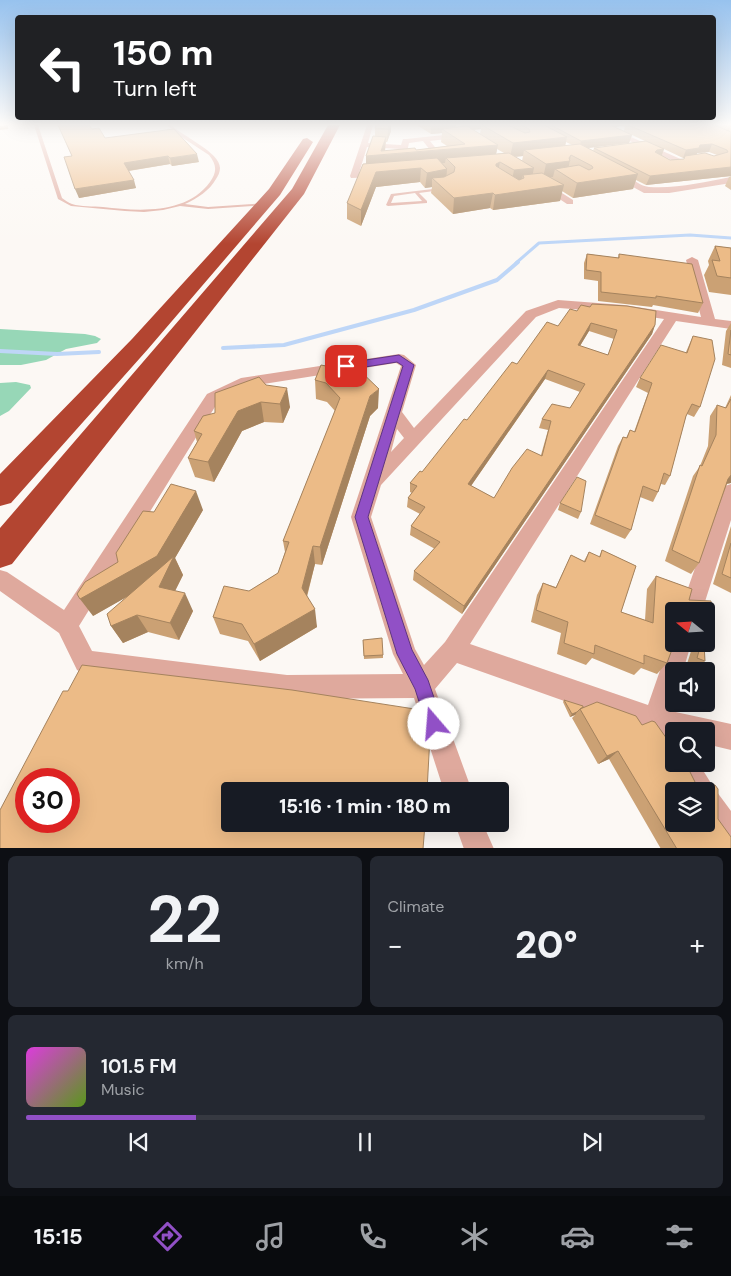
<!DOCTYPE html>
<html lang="en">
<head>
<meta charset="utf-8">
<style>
  body { margin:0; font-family:"DM Sans",sans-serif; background:#242831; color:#f1f3f6; height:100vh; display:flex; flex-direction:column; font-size:19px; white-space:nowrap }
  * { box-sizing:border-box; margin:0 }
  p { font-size:16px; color:#9ea1a6 }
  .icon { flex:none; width:28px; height:28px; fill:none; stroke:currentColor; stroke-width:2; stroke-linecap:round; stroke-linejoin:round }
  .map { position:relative; height:848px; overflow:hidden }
  .drawer { display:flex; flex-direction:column; gap:8px; padding:8px; background:#0d0f14; flex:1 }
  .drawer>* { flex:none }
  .guide { position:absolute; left:15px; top:15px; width:701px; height:105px; border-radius:5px; box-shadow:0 5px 20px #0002; background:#202124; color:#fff; overflow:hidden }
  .needle { width:32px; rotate:288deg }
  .controls { position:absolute; left:665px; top:602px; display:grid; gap:10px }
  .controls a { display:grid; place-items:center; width:50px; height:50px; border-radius:5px; background:#171b24; box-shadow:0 5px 20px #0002; font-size:25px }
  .speed { position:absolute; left:15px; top:768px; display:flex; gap:10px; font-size:25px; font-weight:700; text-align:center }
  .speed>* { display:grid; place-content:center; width:65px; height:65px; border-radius:50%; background:#171b24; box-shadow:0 5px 20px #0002; line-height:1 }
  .speed .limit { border:8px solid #d22; background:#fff; color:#111 }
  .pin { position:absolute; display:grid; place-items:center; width:42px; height:42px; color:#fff; margin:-21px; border-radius:10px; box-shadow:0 2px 8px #0006 }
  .me { position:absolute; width:55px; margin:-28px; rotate:342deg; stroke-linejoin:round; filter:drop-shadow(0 0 4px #0008) }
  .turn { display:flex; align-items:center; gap:18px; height:105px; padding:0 15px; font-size:22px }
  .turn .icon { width:65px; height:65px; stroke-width:2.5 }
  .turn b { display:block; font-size:35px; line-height:42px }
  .big { font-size:38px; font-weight:800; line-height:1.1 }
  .drawer .widget { flex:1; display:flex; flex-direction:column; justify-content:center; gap:8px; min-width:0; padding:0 18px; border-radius:8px; background:#242831 }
  .drawer .dial { align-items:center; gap:0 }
  .dial b { font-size:65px; line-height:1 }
  .song { display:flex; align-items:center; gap:15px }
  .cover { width:60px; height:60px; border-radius:8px; background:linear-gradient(135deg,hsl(300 70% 55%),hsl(90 70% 35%)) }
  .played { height:5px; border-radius:2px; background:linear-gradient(90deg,#9150c6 25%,#363941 25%) }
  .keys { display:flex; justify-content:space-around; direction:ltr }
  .heat { display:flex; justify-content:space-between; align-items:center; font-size:28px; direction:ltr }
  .drawer .tiles { flex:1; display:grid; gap:8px; grid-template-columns:1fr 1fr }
  .widget:last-child { grid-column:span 2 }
  .trip { position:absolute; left:221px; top:782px; width:288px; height:50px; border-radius:5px; background:#171b24; box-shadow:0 5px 20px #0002; font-weight:800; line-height:50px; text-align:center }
  .tabs { display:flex; height:80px; justify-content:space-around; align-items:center; background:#090b0e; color:#9ea1a6 }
  .tabs .icon { width:35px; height:35px }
  .tabs .active { color:#9150c6 }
  .tabs b { font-size:22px; color:#f1f3f6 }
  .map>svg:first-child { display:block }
  .green { fill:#97d7b7 }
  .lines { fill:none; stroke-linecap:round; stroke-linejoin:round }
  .stream-far1 { stroke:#bed6f7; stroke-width:3 }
  .stream { stroke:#bed6f7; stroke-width:4 }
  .service { fill:#dfa99d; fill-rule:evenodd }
  .minor { fill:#dfa99d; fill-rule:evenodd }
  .motorway { fill:#b34531; fill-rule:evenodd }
  .wall { fill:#cba174; fill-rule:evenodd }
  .shaded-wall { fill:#a5835e }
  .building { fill:#ecbb87; stroke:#a5835e; fill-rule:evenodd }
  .route { fill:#9150c6; stroke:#5e3481 }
</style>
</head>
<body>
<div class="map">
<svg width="731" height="849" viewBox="0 0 731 849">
  <rect width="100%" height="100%" fill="#fcf8f4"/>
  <!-- green -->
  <path class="green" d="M0,329L85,334L95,336L101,339L97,343L66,349L46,360L21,365H0Z
    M16,382L30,385L31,388L9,411L0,416V383Z"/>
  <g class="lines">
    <!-- stream-far1 -->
    <path class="stream-far1" d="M516,263L539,243L690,235L731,238"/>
    <!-- stream -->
    <path class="stream" d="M223,348L284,345L414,310L497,280L518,262
      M0,351L57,354L99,352"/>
    <!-- service -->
    <path class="service" d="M34,125H38L62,198C65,200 69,203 72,204C81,207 93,206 103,207C138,211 186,215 210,182C217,172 217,165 209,155L180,136L167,125H171C182,136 220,152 220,168C220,172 218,176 216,179C209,191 198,198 185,204L208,207L265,203L267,204L265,205L208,209L180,206L163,210L144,212L125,211L71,206L58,199Z
      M441,188L443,189L442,190L419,193L427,201V203L388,206L386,205L391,194ZM415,193L422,201L391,203L394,196Z"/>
    <!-- minor -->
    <path class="minor" d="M367,125H373L368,143L401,145L403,139H406L463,133L467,135L463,137L430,141L439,152L435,154L403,157L399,155L400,149L367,147L359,173L380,171L384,174L380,177L351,178L350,176ZM423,141L430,150L407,152L409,143Z
      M596,125H604L685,161L678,163L644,147L628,149V145L636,144Z
      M613,172C626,170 636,186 649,187C676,189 704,182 731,177V183L669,193H644L613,176Z
      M543,181L573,200V204H567L540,186V182Z
      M692,257L698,260L715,319L731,321V329L676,321L470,644L648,705L672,636L674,635V644H691L683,671H674V701L671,711L731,724V750L706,744V731H674V764H699L714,788L731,811V849L721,847L706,824V791H685L671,764L672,761L665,758L646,730L457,663L435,689L472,791H444L414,698L287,699L85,674L77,670L59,633L0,591V570L7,572L64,610L207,394L241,378L399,354L404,355L416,365L402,412L414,428L526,311L558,300L624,305L701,317L686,260ZM559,308L624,313L664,319L445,642L424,665L415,649L371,517L381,485L536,317ZM396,363L401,366L351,517L393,654L403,674L287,675L92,651L79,626L218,402L245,387ZM397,429L404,438L391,452Z
      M731,484V520L702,611H680L722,491L725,486Z
      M455,824H483L494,849H464Z"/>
    <!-- motorway -->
    <path class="motorway" d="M328,125H340L304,194L12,564L0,568V528L292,189Z
      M307,138L313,142L280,195L148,349L11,503L0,506V474L132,339L269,189L303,139Z"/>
  </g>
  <!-- wall -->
  <path class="wall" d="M58,125H89L92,129L105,138L199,162L172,166L170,164L129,171L136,188L79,198L72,156Z
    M391,125V131L387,142H386L385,151L416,150L447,146L441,142L442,133L431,134L417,125H456L455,127L462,126L459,125H731V176L646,185L636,180L633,189L573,198L562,191L560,201L493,210L490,208L453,214L431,193L432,187L425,188L420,182L376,187L361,226L347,219V203L366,164L375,136V128ZM625,125L624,131L615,127ZM481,129L480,134L473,130ZM632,135L645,141L594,148L593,151L588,148L629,143ZM566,142L572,145L565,146ZM497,149L504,153L496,154ZM664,149L683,158H684V159L670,160L662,155ZM709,152L717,155L714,156L697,154V153ZM523,156L522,161L515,157Z
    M731,176V190L725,186L729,177Z
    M715,246L731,248V295L709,292L704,275L709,265L708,261Z
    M587,254L618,258L619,254L703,303L698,313L653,305L652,307L598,301V281L584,279V263Z
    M577,311L655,325L652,334L462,614L413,580L414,571L435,549L410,535L411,526L420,514L407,507L408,498L412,493L410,492V483L422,472L517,364L558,326ZM589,331L614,339L608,355L580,346ZM545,379L580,392L570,408L542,419L539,428L548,430L541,455L494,498L471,486Z
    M731,323V368L722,365L726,331Z
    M693,336L700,407L694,417L687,414L686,416L670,476L665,485L661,484L658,492L653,502L640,497L631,530L625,539L590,524L618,446L623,437L626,438L630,430L634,432L648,393L636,387L640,378L686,352Z
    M321,365L378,408L370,416L322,565L315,564L307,597L317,627L260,661L248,641L220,634L213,617L249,591L278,573L285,552L283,541L335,411L327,402L316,399L315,380Z
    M266,385L290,407L283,423L264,422L242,431L214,482L195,477L188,458L197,442L194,431L215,413Z
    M731,395V483L727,484L699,563L691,574L665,561L693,476L700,466L708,446L710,416L717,405L725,408Z
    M560,503L581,512L578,519L558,510Z
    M203,510L175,558L183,575L175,591L193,611L179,640L148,632L123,643L111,626L126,597L93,616L118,562L154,512Z
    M731,526V593L713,584Z
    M602,550L636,566L621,612L645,620L647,589L656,576L692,589L689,600L711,601V632L706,637V611H674V644L667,663L657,674L641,668L634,675L592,658L586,665L557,654L561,633L531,622L537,595L543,583L556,587L571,555L584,561L589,552L599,557Z
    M363,640L383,655V658L364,659Z
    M694,644H704L705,661L694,671H689L685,670L693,645Z
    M564,700L583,707L642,725L696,784L718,819L731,849H661L609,759L598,764L572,718L575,715L570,717L563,702Z"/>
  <!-- shaded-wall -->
  <path class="shaded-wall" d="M7,125H11H8V129L0,130V126Z
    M389,125H391V131L387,142L388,129Z
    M448,125H456L455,132L442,129V133L431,134V127Z
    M469,125H481V129L468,130Z
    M615,125H626L614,127Z
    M632,135L629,143L579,149L581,141Z
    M386,137L385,150L384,155L498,145L495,159L446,158L445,163L366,171V156L381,151Z
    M567,137L564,151L524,150L523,156L510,157L513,143Z
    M712,144L709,152L697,153L696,156L683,158L686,150L700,145Z
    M664,149L661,157L655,152L657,150Z
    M197,154L199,162L172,166L170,158Z
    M571,155L567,175L555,169L553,177L543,178L546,164L569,158Z
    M168,156L170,164L127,171L124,163Z
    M500,162L497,176L496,164Z
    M731,167V176L646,185L650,176Z
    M421,168L420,182L376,187L361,226V210L376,172Z
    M534,168L531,182L524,178L523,175L521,184L511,185L514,170Z
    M447,169L446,183L432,178V187L425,188L427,173Z
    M638,174L633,189L573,198L577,183Z
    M134,180L136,188L79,198L75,189Z
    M564,185L560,201L493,210L495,195Z
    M493,193L490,208L453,214L454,198Z
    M591,323L589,331L575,354L578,345Z
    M655,325L652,334L462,614L464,606Z
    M548,370L545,379L466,493L468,484Z
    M287,388L290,407L283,423L280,404Z
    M379,389L378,408L370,416L322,565L320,547L370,396Z
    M261,402L264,422L242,431L214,482L208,462L238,411Z
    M731,475V483L724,484Z
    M196,491L203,510L175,558L183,575L168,605L159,587L164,576L93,616L80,599Z
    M313,546L315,564L304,606L302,588Z
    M185,593L193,611L179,640L170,623Z
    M315,609L317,627L260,661L254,644Z
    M137,615L148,632L123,643L111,626Z
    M577,712L575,715L570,717L572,714Z
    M618,751L609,759L598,764L607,756Z"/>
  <!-- building -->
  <path class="building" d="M58,125H89L92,129L99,128L105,138L174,129L197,154L170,158L168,156L124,163L134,180L75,189L64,157L72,156Z
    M376,125H389L388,129L375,128Z
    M429,125H448L431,127Z
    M482,125H508L525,133L530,132L529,129L521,125H544L567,137L513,143Z
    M551,125H610L632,135L581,141Z
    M628,125H714L731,132V167L650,176L594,148L646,141L664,149L657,150L655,152L670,160L684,159L685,156L705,153L714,156L728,152L727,150L712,144L700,145L699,148L686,150Z
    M467,126L498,145L366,156L373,136L386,137L381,151L415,148L416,150L465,144L442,129Z
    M580,144L638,174L577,183L555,169L579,165L589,170L593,168L592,166L571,155L569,158L570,161L546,164L524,150Z
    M509,153L534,168L514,170L500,162L496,164V166L519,180L524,178L523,175L542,173L564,185L495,195L493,193L454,198L432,178L444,177L454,172L455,167L446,158Z
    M437,158L447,169L427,173L421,168L376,172L361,210L347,203L363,164Z
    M715,246L731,248V278L717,276L712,260L720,261Z
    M587,254L619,258V254L692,264L703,303L656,296V298L601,292V272L586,270Z
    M592,304L627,306L656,311L655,325L464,606L414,571L440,542L411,526L425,507L408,498L417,486L410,483L420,471L422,472L464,419L467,420L512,362L517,364L547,322L558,326L570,309L577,311L581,305L590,307ZM591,323L617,330L608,355L578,345ZM548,370L585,384L570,408L552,404L542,419L551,421L542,456L527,449L512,468L494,498L468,484Z
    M731,330V355L728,354Z
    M693,336L712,340L715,359L700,407L692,404L686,416L670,476L664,473L658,492L643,486L631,530L595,515L623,437L627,438L630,430L635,432L652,383L640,378L661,345L687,353Z
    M321,365L341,369L355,366L379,389L370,396L320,547L313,546L302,588L315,609L254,644L242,624L213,617L224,586L249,591L278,573L289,542L283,541L340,398L326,383L315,380Z
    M259,377L266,385L287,388L280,404L261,402L238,411L208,462L188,458L202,434L194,431L203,416L215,413V393Z
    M731,399V475L728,479L699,563L672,550L700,465L702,466L716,435L717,405L726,408Z
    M577,477L586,481L581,512L560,503Z
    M171,484L196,491L157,556L80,599L77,594L85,582L118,562L116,553L143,511L154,512Z
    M731,543V578L722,574Z
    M602,550L636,566L621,612L653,623L656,576L692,589L689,600L711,601V632L706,630V611H674V644L667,663L644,655V664L595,645L594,654L564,643L568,622L536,610L543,583L556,588L571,555L585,562L589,552L600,557Z
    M174,556L159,587L185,593L170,623L137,615L111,626L107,614Z
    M382,638L383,655L364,656L363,640Z
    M701,644H704L705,661L697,658Z
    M82,665L292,690L421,710L430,736L427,791H230V824H425L423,849H0V810L63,691H68ZM26,779H69V821H26Z
    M564,700L583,706V707L580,709L577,712L572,714Z
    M597,702L636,716L642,725L652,721L655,722L674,749V764H686L696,784L715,785L718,789V819L731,837V849H677L618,751L607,756L580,709ZM674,791H706V824H674Z"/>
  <!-- sky -->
  <linearGradient id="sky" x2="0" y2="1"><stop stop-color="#97c2ee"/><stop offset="0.51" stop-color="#fefcfa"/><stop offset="1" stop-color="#fefcfa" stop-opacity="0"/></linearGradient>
  <rect width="731" height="244" fill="url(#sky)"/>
  <!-- route -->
  <path class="route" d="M399,355L414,365L368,517L412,650L428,680L443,724L441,730L434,733L428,730L415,689L397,654L355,517L403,366L397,362L346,370L341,366L346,363Z"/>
</svg>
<div class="controls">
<a><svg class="needle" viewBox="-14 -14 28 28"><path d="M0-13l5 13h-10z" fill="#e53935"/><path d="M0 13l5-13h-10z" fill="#9ea1a6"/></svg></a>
<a><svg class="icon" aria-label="sound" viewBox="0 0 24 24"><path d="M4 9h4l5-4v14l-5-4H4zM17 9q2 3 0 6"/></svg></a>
<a><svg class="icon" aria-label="search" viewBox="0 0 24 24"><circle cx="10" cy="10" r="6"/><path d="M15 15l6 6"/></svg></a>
<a><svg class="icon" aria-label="layers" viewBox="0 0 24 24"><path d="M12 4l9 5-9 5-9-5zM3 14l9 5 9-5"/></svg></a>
</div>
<div class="speed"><div class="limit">30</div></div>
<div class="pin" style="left:346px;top:366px;background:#d93025"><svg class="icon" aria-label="arrive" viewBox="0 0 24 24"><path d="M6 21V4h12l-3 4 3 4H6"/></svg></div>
<svg class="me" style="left:434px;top:724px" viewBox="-20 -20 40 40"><circle r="19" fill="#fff"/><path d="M0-13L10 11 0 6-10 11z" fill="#9150c6"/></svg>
<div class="trip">15:16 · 1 min · 180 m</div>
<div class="guide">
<div class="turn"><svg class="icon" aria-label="left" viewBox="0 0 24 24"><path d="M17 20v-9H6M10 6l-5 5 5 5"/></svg><div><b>150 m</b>Turn left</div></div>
</div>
</div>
<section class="drawer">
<div class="tiles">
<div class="widget dial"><b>22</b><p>km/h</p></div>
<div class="widget"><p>Climate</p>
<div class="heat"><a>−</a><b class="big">20°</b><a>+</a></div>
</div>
<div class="widget">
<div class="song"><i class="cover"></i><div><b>101.5 FM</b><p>Music</p></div></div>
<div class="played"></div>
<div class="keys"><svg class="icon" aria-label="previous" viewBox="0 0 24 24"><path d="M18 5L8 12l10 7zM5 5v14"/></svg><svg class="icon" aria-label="pause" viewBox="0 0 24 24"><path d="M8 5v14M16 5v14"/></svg><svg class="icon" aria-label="next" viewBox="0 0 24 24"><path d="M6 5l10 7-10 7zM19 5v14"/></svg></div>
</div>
</div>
</section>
<nav class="tabs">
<b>15:15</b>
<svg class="icon active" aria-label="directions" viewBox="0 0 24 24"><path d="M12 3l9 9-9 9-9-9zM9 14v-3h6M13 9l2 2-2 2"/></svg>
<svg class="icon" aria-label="music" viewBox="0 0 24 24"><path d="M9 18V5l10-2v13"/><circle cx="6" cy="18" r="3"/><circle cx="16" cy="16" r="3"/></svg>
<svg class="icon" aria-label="phone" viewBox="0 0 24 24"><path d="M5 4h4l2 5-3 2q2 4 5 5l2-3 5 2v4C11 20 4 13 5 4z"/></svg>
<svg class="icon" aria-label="climate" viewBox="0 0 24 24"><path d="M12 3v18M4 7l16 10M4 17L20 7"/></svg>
<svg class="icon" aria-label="car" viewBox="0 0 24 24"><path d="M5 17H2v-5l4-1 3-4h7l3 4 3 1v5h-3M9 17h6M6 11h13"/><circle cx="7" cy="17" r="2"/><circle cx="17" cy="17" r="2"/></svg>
<svg class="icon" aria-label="filters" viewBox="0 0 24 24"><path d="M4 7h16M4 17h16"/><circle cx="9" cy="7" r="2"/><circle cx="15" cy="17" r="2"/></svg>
</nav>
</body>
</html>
